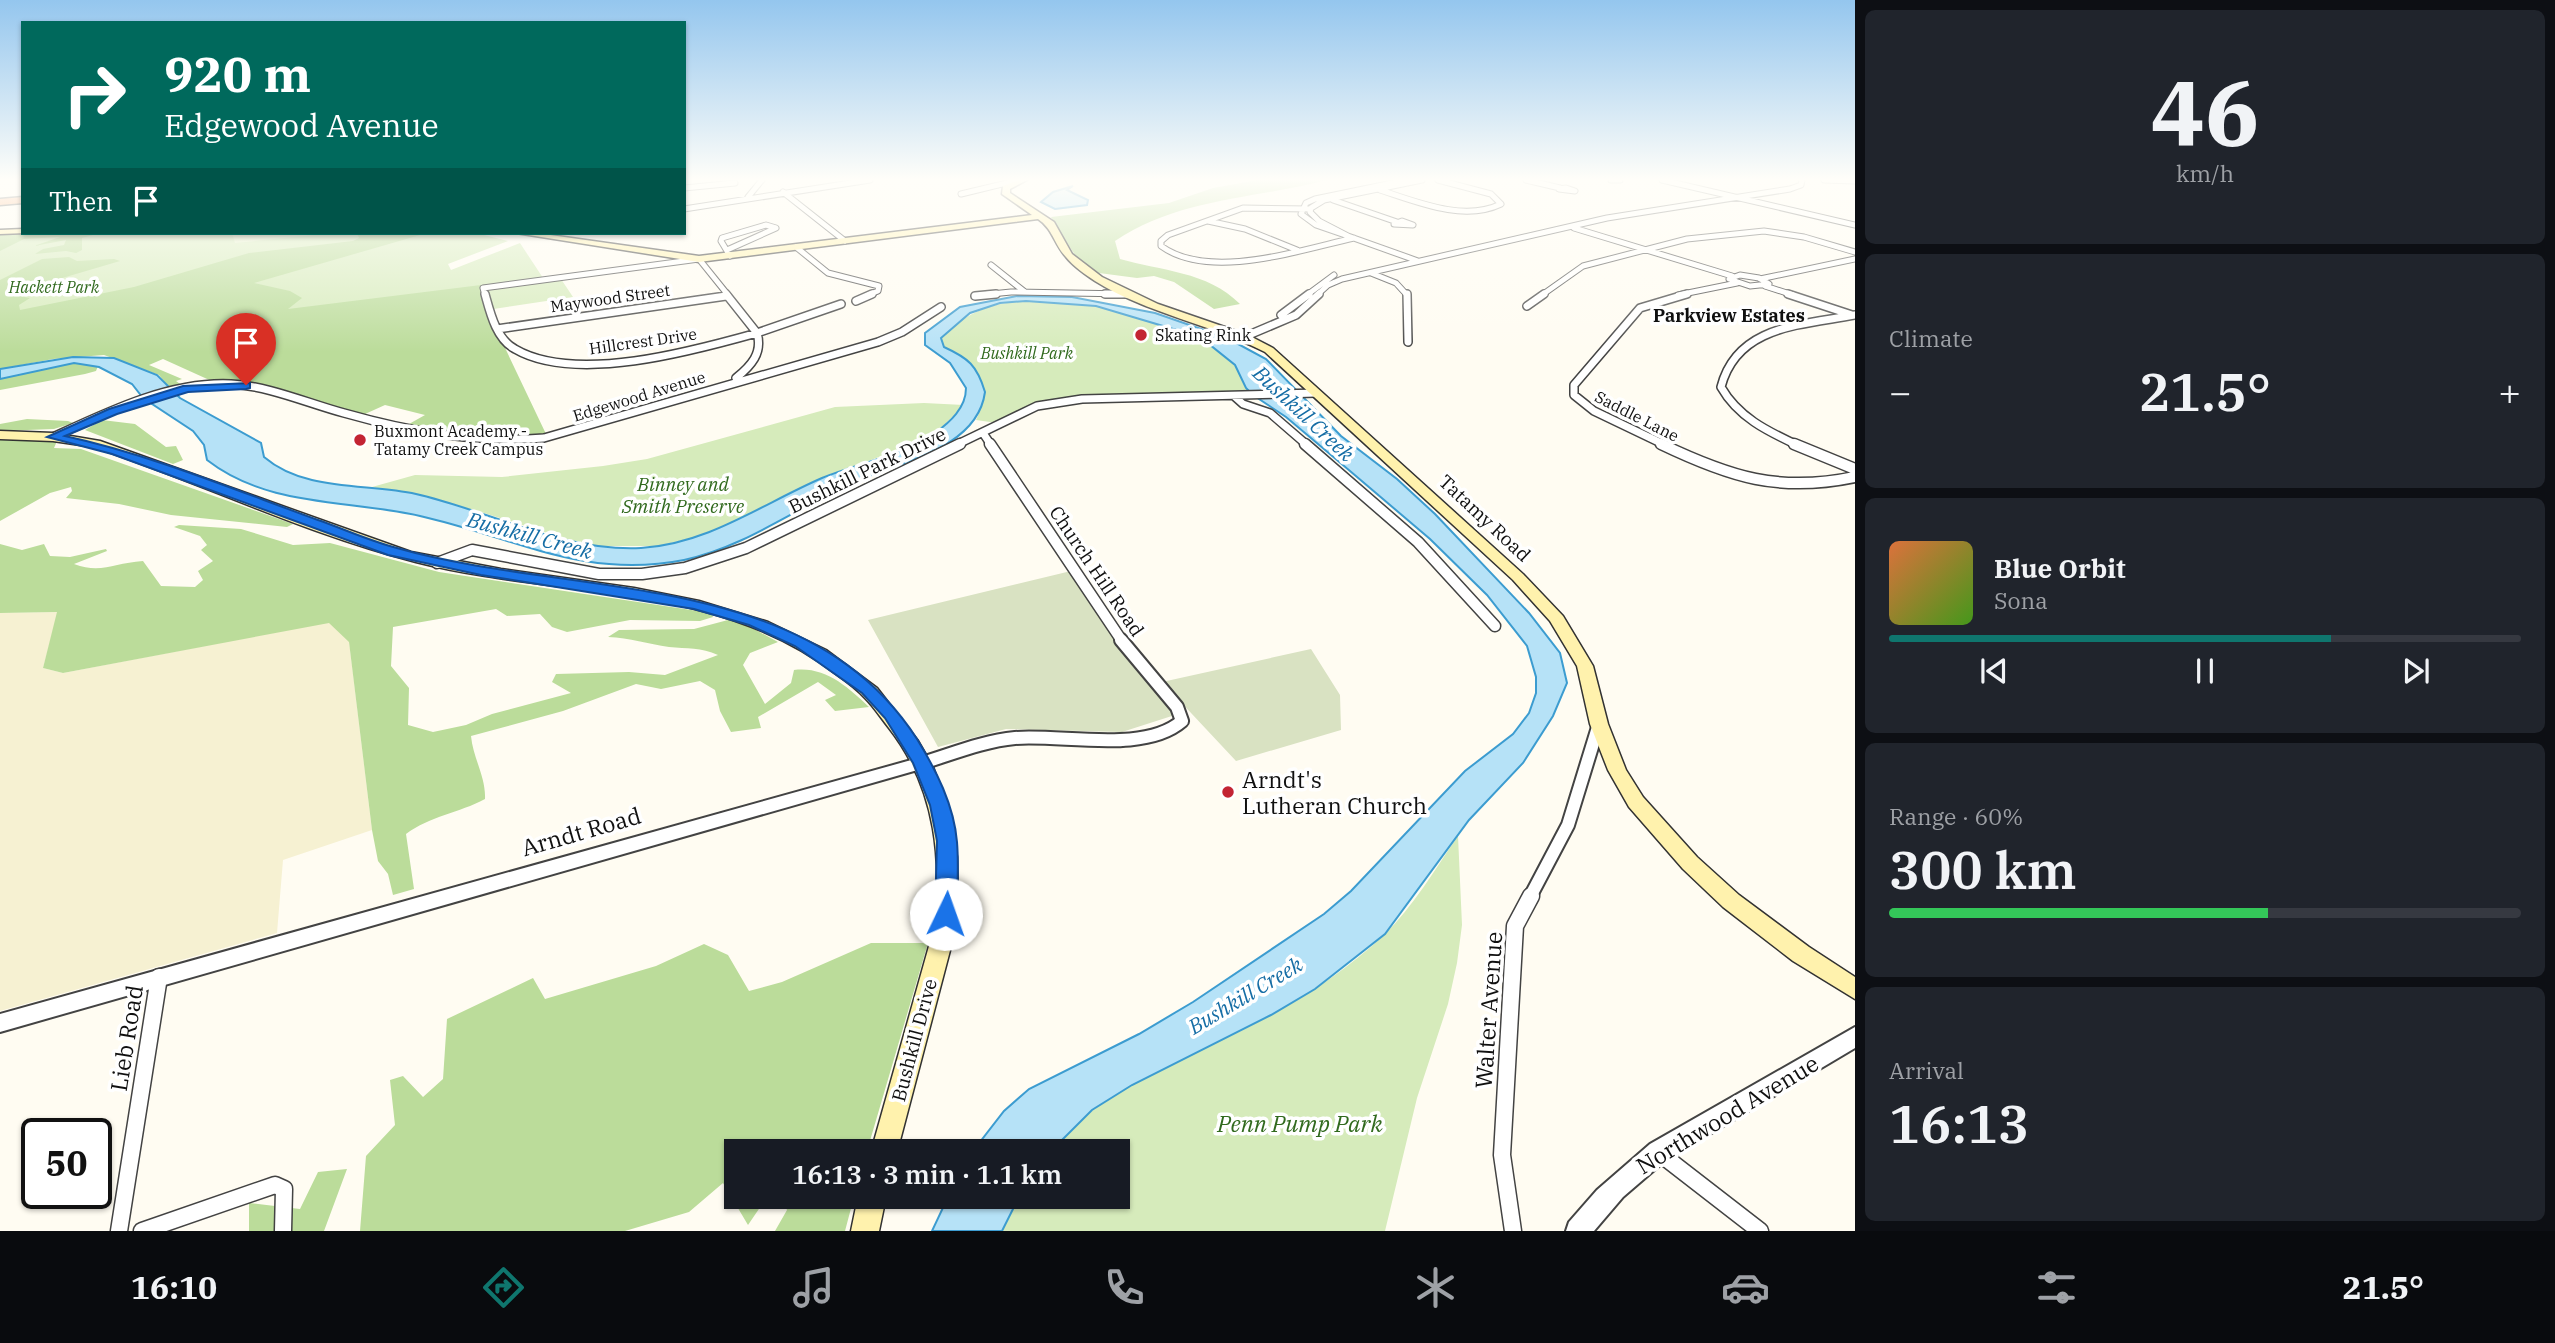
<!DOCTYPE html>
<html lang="en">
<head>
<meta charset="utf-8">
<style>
  body { margin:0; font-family:"IBM Plex Serif",serif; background:#20242c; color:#f1f3f6; height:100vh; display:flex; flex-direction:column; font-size:26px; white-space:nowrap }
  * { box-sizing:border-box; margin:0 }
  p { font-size:23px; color:#9ea1a6 }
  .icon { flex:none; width:38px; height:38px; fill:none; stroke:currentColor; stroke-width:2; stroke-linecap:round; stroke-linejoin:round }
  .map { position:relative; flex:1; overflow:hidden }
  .sheet { display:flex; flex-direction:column; gap:10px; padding:10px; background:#0d0f14; width:700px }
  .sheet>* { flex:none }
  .banner { position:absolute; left:21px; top:21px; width:665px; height:214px; border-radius:0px; box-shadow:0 2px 5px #0004; background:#00695c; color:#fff; overflow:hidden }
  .speed { position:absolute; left:21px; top:1118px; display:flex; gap:14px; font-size:35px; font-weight:700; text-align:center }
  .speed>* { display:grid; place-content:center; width:91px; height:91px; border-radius:50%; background:#171b24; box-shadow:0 2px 5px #0004; line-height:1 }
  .speed .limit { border:4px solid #111; border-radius:10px; background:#fff; color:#111 }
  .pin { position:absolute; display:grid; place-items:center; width:60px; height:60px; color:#fff; margin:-72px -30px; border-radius:50% 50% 50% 0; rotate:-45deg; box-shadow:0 0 7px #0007 }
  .pin .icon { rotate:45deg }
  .me { position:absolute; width:77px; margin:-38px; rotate:3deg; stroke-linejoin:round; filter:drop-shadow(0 0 5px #0008) }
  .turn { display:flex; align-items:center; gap:24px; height:147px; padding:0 28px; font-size:32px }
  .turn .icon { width:91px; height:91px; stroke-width:2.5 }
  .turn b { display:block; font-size:49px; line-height:60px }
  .then { display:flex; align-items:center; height:66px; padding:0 28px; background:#0003; gap:14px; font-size:26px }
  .big { font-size:52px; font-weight:600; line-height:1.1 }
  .sheet .widget { flex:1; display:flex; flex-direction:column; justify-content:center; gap:10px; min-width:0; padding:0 24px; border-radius:10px; background:#20242c }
  .sheet .dial { align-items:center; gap:0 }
  .dial b { font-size:91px; line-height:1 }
  .song { display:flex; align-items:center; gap:21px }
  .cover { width:84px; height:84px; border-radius:10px; background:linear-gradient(135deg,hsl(20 70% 55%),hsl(100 70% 35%)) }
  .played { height:7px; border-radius:4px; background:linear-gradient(90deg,#0f766e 70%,#363941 70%) }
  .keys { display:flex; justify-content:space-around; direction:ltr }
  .heat { display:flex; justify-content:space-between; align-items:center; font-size:38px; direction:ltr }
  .charge { height:10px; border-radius:5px; background:linear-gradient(90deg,#34c759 60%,#363941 0) }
  .trip { position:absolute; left:724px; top:1139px; width:406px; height:70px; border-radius:0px; background:#171b24; box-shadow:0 2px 5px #0004; font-weight:600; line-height:70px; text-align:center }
  .menu { display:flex; height:112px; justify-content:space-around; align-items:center; background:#090b0e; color:#9ea1a6 }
  .menu .icon { width:49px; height:49px }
  .menu .current { color:#0f766e }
  .menu b { font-size:32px; color:#f1f3f6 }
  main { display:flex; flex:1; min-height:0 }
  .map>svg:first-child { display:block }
  .farmland { fill:#f6f1d2 }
  .green { fill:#d6ebbb }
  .forest { fill:#bbdc9a }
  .cemetery { fill:#d9e2c2 }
  .pitch { fill:#e7f2cd }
  .water { fill:#b6e2f7; stroke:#3c9cd0; stroke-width:2 }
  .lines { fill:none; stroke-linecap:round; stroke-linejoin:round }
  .minor-far4-casing { stroke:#434343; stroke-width:7 }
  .minor-far3-casing { stroke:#434343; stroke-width:10 }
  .minor-far2-casing { stroke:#434343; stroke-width:13 }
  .minor-far1-casing { stroke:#434343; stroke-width:16 }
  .minor-casing { stroke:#434343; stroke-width:19 }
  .tertiary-casing { stroke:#434343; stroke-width:4 }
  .secondary-casing { stroke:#323232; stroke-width:3 }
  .motorway-casing { stroke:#212121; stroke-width:3 }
  .minor-far4 { stroke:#fff; stroke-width:5 }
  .minor-far3 { stroke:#fff; stroke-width:7 }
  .minor-far2 { stroke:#fff; stroke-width:10 }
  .minor-far1 { stroke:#fff; stroke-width:12 }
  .minor { stroke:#fff; stroke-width:16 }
  .tertiary { fill:#fff; fill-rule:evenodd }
  .secondary { fill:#fff2ad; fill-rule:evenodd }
  .motorway { fill:#f69959; fill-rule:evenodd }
  .route { fill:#1a73e8; stroke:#114b97; stroke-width:2 }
  .poi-dot { fill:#c32433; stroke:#fff; stroke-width:2.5 }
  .labels { text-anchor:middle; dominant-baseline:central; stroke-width:7; stroke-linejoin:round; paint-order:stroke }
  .far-park-label { font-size:16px; font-style:italic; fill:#316a1e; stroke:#fff }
  .far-street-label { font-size:16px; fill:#101010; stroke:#fff }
  .far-poi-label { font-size:16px; fill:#101010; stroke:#fff; text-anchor:start }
  .far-neighbourhood-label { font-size:18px; font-weight:bold; fill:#101010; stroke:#fff }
  .street-label { font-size:19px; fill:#101010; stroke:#fff }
  .park-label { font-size:19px; font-style:italic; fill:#316a1e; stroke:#fff }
  .water-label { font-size:21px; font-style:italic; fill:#156da5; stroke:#fff }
  .near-poi-label { font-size:23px; fill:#101010; stroke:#fff; text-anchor:start }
  .near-street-label { font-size:23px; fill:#101010; stroke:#fff }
  .near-park-label { font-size:23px; font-style:italic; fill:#316a1e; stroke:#fff }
</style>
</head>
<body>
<main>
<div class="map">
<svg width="1855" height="1231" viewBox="0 0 1855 1231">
  <rect width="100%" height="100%" fill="#fffcf2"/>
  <!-- farmland -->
  <path class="farmland" d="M58,612L43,668L63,673L329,622L349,641L372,830L283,860L277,933L0,1011V613Z"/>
  <!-- green -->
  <path class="green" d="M35,233H476L508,241L448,264L451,270L520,243L545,281L561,279L573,297L487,310L464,290L0,349V245Z
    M1066,301C1123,309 1188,323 1231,362C1241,370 1242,384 1251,393L1033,404L997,423L976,420C993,384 977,363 944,347L941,335C987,298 1009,301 1066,301Z
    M924,403L964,405L941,428L921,441L821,479L708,534L658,546H588L484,513L415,494L372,487L415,475L502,477L603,466L647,459L835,407Z
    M1458,836L1462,925L1457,963L1448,1004L1417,1098L1385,1231H1002L1019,1197H1118V1152L1051,1151C1106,1082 1197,1057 1271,1015C1311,993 1351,966 1384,935C1413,907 1435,869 1458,836Z"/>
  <!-- forest -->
  <path class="forest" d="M1258,180H1327C1255,199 1179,198 1115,241L1120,259C1161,271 1207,271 1240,304L1214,309L1174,282L1154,276L1137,278L1099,273L1078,260L1051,217L1169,203L1213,188Z
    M0,233H100L82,238V250L76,253L66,251L35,254L43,249L64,245L66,240L34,246L60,237L24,239L0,251Z
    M357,233H427L254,283L290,291L302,298L288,309L489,284L481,288L487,310L546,434L512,439L477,430L437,432L409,424L425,415L385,405L365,414L216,383L163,359L149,365L182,379L176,381L183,386L170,389L159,375L104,355L53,359L0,369V280L42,259L69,257L77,261L114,259L120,261L8,294L30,298L19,305L20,310L134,287L249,253L353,241L359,238Z
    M74,363L98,366L96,371L85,374L0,390V379Z
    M27,419L68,421L73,423L54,429L0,431V424Z
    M102,420L135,424L166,447L176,446L183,460L173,464L85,430Z
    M0,439L57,441L54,448L81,449L293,524L287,527L171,515L119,504L66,498L72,491L71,487L50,493L0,521Z
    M179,525L241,529L293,545L330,543L439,572L711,613L713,617L700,621L630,620L567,632L552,627L540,614L507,616L496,609L393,627L391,666L409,688L408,725L433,732L466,725L492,714L571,693L552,682L556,674L629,672L665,675L718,655C701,647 687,649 669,647C648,644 630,638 608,637L619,630L694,629L728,620L741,622L778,642L750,653L743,665L765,704L791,683L794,670C825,666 848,687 869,707L835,711L825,700L836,695L818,682L758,717L761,728L731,732L720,711L715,690L700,681L661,689L636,684L563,711L471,736C473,758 486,777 485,799C459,813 430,816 406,834L414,889L393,895L388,874L378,861L372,830L349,642L329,623L63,673L43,668L57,612L0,613V544L22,550L44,544L50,556L70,557L106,549L107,551L74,564C101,574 114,563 143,561L161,586L195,587L203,580L198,571L213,561L201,550L207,545L200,536L174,527Z
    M871,943H928L867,1151L737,1152V1197H767L748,1225L723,1183L689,1212L625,1231H360L366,1156L395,1125L390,1080L403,1076L423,1097L443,1079L447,1019L533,978L545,999L656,966L704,944L728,955L749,991L782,982Z
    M347,1169L324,1231H249V1203L300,1209L318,1172Z
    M781,1197H854L845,1231H775L787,1210Z"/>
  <!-- cemetery -->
  <path class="cemetery" d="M1071,571L1132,665L1175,715L1122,732L1006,729L938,747L868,620Z
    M1311,649L1340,695L1341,730L1236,761L1162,682Z"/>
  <!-- pitch -->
  <path class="pitch" d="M232,233H335L235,243Z"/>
  <!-- water -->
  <path class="water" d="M1073,186L1067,190L1088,200L1087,205L1055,209L1041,202L1053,192Z
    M1017,296L1072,297L1155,313L1227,338L1266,359L1341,436L1397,479L1435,514L1529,613L1560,653L1567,683L1553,716L1523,763L1469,820L1385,934L1315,989L1271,1015L1132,1085L1092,1110L1051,1151H973L1004,1111L1029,1089L1139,1034L1193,1002L1324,914L1351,891L1465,771L1513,734L1529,713L1536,693V677L1527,646L1487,595L1430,539L1350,471L1286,417L1253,395L1246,388L1235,365L1200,337L1096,306L1026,301L1000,303L970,313L941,338L944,347C968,358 977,365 985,392C978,445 910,460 867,477C805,501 750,546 684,560C583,580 514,537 420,516C347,499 269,508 207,460L204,445L193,431L143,398L132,384L99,367L74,363L0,379V369L73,357L114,358L157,375L180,398L261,443L264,457C305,492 366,483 416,494C491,511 563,552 641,548C708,544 762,504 822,478C858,463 902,456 935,433C950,422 966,408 966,388L950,363L925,345V333L960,307Z
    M948,1197H1019L1002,1231H932Z"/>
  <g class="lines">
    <!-- minor-far4 casing -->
    <g class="minor-far4-casing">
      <path id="minor-far4" d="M1407,180L1315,199L1306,203L1301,214L1316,225L1348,236L1319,221L1310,212L1311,208L1324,200L1422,180
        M1526,180L1560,188
        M1611,180H1620
        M1662,180L1855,225
        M1824,180L1855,181
        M684,188L735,183
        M1566,188L1575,191L1559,189Z
        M1380,190C1417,202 1464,222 1501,204L1491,194L1438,180
        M783,192L845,241
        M961,194L1019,180
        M748,197L762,180
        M1333,200L1397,222
        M684,209L870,180
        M1310,209L1243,208L1168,235L1161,241V246C1209,281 1300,250 1354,238
        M1208,221L1245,229L1297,250
        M1402,221L1413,225L1394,224Z
        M1574,228L1732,276
        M1348,236L1418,261
        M796,247L828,273L879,286L878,291L868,295
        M727,250L776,228L766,225L722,238L721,241L730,256
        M991,265L1025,292
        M1371,273L1396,283L1407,295
        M1740,275L1759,278L1769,284L1750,286L1729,279Z
        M1760,279L1855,259
        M1765,286L1793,295
        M485,295L483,288L699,259L728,295
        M981,295L1011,292L1127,294
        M1307,295L1334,275
        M1317,295L1328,285L1342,279L1607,218L1790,189L1801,185L1802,180
        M1542,295L1583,266L1687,239L1764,231L1804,237L1855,252
        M1678,295L1737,283"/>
    </g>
    <!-- minor-far3 casing -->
    <g class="minor-far3-casing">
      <path id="minor-far3" d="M485,294C490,312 496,339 515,349C575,384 693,351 757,333
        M726,294L757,333
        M1105,294H1127
        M1407,294L1408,342
        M1788,294L1852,315
        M975,296L996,294
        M856,301L872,294
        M1527,306L1544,294
        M1281,315L1309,294
        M497,329L726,296
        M757,333L841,304
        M1244,337L1296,315L1319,294
        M736,378C751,366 763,353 757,333
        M1234,396L1243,404L1270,413L1307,445
        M983,433L991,445
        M53,437C107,412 170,381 231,384C269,386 307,403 344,413C411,432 475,443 544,438L878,342L902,332L941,307
        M956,445L1037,406L1082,399L1316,393
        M1665,445L1594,411L1574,395V385L1640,308L1687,294
        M1797,445C1767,431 1738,417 1721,387C1737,325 1802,325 1855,315"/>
    </g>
    <!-- minor-far2 casing -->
    <g class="minor-far2-casing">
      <path id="minor-far2" d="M990,444L1122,641
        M1305,444L1418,542L1495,626
        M1661,444C1730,477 1779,493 1855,477
        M1794,444L1855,469
        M437,563L472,550L599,574H642L685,568L746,548L960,444"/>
    </g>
    <!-- minor-far1 casing -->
    <g class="minor-far1-casing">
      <path id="minor-far1" d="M922,763C952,754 983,741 1015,738C1063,734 1144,754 1182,721L1177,707L1121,640
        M1530,897L1568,825L1599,724"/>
    </g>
    <!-- minor casing -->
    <g class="minor-casing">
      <path id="minor" d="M1658,1152L1760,1231
        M119,1231L159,977
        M142,1231L275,1185L284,1189L283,1231
        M1513,1231L1502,1155L1515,926L1531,896"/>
    </g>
    <!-- tertiary casing -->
    <g class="tertiary-casing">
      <path id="tertiary" d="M922,757L928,759L930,763L928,767L0,1032V1014Z
        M1855,1027V1048L1666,1160L1623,1197L1594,1231H1566L1569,1222L1597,1190L1650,1144Z"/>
    </g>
    <!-- secondary casing -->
    <g class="secondary-casing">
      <path id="secondary" d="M1018,180H1027L1010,189V193L1054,222L1072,254L1102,277L1158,304L1248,335L1273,348L1523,574L1563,616L1593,666L1608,724L1626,770L1643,797L1697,857L1739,895L1809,947L1855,977V999L1793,961L1723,907L1683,869L1629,807L1608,770L1590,724L1577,666L1550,621L1513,580L1265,352C1211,324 1148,314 1095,281C1086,275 1073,266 1066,257C1054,244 1053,229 1038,219L699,262L516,233H536L699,256L1032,215L1002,194L1003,186Z
        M23,229V233H26L0,234V230Z
        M0,431L53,433L100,441L411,552L501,569L634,588L699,601L768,622L826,650L877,688L918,741L933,767L949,811L957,857L958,904L953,939L897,1152H871L931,939C945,865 936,788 889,728C881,718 874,707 865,698C857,689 846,681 836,674C717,581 555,598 416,562C306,534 202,483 94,447L53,441L0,439Z
        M858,1197H886L879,1231H851Z"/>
    </g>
    <!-- motorway casing -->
    <g class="motorway-casing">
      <path id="motorway" d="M23,197V203L0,205V199Z"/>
    </g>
    <!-- minor-far4 -->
    <use href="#minor-far4" class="minor-far4"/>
    <!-- minor-far3 -->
    <use href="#minor-far3" class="minor-far3"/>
    <!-- minor-far2 -->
    <use href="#minor-far2" class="minor-far2"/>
    <!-- minor-far1 -->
    <use href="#minor-far1" class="minor-far1"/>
    <!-- minor -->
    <use href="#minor" class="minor"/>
    <!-- tertiary -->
    <use href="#tertiary" class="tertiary"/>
    <!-- secondary -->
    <use href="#secondary" class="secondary"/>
    <!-- motorway -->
    <use href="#motorway" class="motorway"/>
  </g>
  <!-- sky -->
  <linearGradient id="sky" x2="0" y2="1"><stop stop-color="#94c6ee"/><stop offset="0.51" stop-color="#fffef9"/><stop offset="1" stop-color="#fffef9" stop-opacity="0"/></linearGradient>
  <rect width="1855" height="352" fill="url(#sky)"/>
  <!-- route -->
  <path class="route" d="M250,383V388L246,389L188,392L117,414L65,436C152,455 235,490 318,520C344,529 370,541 397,548C571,598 806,567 917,739C936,770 954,805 957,842C959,865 957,890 957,914L953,920L946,923L938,920L935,914L937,841L930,805L913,763L885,718L862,693L795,646L749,625L694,609L481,575L388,555L112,454L47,437L109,409L183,386Z"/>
  <!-- markers -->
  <g class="poi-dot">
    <circle cx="1141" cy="335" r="7"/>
    <circle cx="360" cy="440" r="7"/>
    <circle cx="1228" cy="792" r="7"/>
  </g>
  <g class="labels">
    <!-- far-park labels -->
    <g class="far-park-label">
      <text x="54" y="287">Hackett Park</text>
      <text x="1027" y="353">Bushkill Park</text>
    </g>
    <!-- far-street labels -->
    <g class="far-street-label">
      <text transform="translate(610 298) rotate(-8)">Maywood Street</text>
      <text transform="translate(643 341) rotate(-8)">Hillcrest Drive</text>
      <text transform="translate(639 396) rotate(-17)">Edgewood Avenue</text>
      <text transform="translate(1637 416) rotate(27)">Saddle Lane</text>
    </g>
    <!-- far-poi labels -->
    <g class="far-poi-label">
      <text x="1155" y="335">Skating Rink</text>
      <text x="374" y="431">Buxmont Academy -<tspan x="374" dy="18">Tatamy Creek Campus</tspan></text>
    </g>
    <!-- far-neighbourhood labels -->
    <g class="far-neighbourhood-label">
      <text x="1729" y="315">Parkview Estates</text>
    </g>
    <!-- street labels -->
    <g class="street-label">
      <text transform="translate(867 470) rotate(-26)">Bushkill Park Drive</text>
      <text transform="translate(1485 518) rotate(43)">Tatamy Road</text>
      <text transform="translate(1097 571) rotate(56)">Church Hill Road</text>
      <text transform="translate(914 1040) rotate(-75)">Bushkill Drive</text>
    </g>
    <!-- park labels -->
    <g class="park-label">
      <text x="683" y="484">Binney and<tspan x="683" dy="22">Smith Preserve</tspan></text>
    </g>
    <!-- water labels -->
    <g class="water-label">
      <text transform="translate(1304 413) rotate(43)">Bushkill Creek</text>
      <text transform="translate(530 535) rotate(15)">Bushkill Creek</text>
      <text transform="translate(1245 995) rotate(-31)">Bushkill Creek</text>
    </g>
    <!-- near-poi labels -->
    <g class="near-poi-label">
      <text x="1242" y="779">Arndt's<tspan x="1242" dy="26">Lutheran Church</tspan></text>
    </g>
    <!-- near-street labels -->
    <g class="near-street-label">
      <text transform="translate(581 831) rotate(-16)">Arndt Road</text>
      <text transform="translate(1488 1010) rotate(-86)">Walter Avenue</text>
      <text transform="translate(126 1038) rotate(-81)">Lieb Road</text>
      <text transform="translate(1727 1114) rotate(-31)">Northwood Avenue</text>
    </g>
    <!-- near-park labels -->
    <g class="near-park-label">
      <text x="1300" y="1123">Penn Pump Park</text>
    </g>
  </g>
</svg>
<div class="speed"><div class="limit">50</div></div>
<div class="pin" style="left:246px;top:385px;background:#d93025"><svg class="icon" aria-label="arrive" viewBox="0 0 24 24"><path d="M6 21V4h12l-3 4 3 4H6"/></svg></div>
<svg class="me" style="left:946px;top:914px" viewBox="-20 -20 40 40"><circle r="19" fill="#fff"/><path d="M0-13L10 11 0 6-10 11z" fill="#1a73e8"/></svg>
<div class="trip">16:13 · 3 min · 1.1 km</div>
<div class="banner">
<div class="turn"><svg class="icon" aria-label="right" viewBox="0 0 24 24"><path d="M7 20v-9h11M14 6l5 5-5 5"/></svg><div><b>920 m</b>Edgewood Avenue</div></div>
<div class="then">Then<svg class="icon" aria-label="arrive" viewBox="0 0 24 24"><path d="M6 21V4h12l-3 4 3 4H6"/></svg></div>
</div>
</div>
<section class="sheet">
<div class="widget dial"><b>46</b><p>km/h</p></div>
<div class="widget"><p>Climate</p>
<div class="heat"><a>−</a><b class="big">21.5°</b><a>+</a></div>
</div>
<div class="widget">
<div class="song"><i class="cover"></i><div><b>Blue Orbit</b><p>Sona</p></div></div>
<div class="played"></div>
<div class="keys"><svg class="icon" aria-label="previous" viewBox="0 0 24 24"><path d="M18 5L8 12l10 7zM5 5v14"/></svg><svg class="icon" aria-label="pause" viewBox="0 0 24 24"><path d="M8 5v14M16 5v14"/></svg><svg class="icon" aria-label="next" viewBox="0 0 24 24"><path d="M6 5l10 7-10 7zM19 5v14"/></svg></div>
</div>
<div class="widget"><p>Range · 60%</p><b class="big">300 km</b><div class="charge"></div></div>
<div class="widget"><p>Arrival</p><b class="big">16:13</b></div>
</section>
</main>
<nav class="menu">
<b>16:10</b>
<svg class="icon current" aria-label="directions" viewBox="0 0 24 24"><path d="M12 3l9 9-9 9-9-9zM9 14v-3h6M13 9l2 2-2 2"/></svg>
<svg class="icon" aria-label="music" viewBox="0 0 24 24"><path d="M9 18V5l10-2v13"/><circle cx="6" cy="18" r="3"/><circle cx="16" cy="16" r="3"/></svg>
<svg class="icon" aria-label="phone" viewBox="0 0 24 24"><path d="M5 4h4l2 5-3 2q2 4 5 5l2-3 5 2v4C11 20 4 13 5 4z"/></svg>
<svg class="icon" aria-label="climate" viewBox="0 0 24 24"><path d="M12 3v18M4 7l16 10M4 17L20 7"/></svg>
<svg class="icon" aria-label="car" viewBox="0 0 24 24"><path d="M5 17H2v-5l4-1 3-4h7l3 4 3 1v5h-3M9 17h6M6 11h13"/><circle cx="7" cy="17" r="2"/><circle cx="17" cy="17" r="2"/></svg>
<svg class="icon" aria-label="filters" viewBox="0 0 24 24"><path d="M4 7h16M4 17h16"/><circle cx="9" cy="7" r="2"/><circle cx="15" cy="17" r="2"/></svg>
<b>21.5°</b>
</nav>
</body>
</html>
